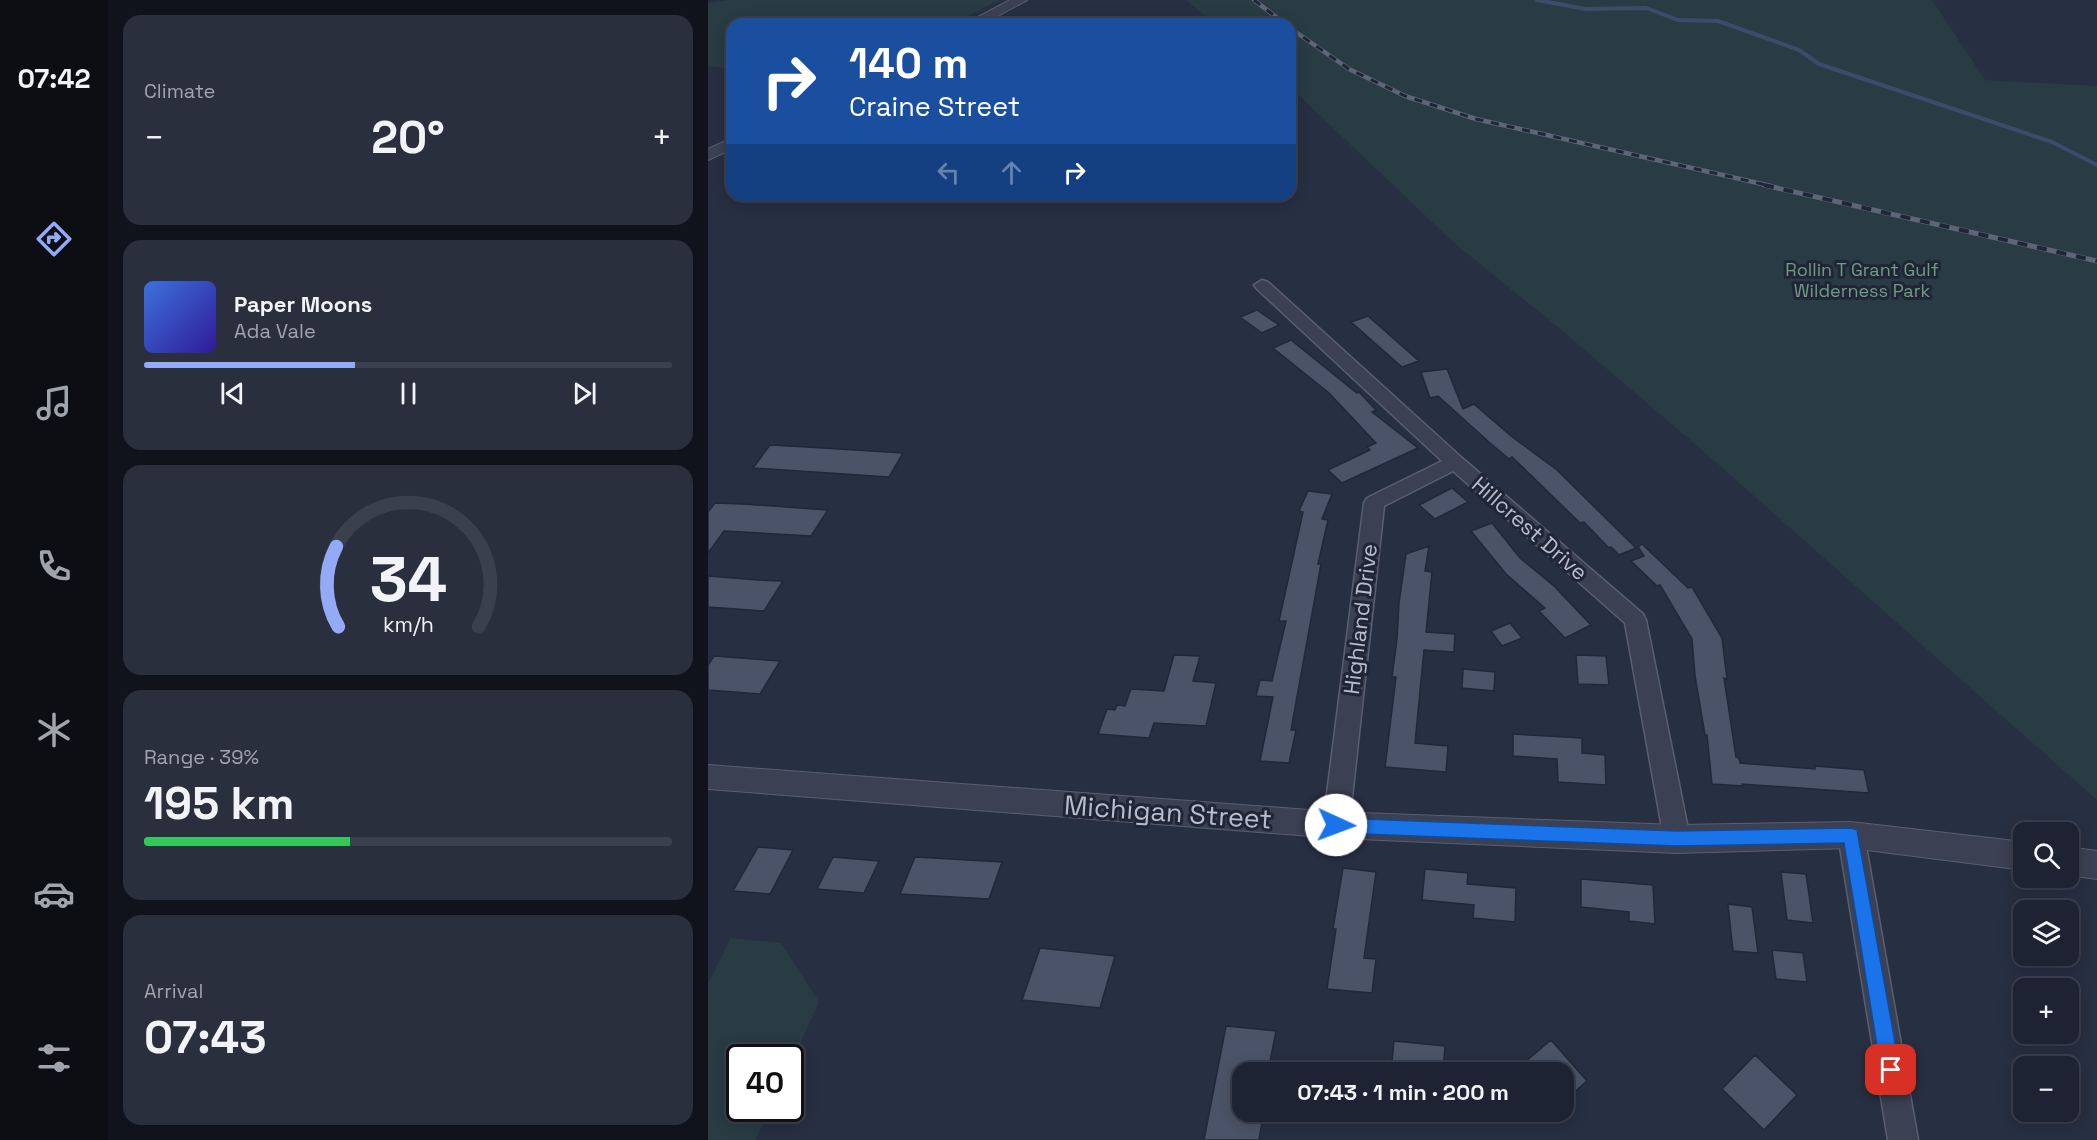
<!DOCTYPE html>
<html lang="en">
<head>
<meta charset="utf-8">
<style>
  body { margin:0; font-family:"Space Grotesk",sans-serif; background:#2a2f3e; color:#f1f3f6; height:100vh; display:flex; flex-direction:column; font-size:22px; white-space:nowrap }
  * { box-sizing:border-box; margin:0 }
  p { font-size:20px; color:#a0a4ac }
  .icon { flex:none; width:33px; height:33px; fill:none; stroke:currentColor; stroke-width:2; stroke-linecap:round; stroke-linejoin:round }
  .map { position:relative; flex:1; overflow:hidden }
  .sheet { display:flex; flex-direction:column; gap:15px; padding:15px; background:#10131c; width:600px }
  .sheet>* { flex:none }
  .hud { position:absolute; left:18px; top:18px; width:570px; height:183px; border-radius:18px; box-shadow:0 3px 15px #0003,0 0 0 2px #3b404d; background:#1a4fa0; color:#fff; overflow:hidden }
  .controls { position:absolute; left:1305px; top:822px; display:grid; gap:12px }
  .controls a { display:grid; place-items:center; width:66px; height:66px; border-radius:12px; background:#1d2332; box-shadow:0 3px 15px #0003,0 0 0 2px #3b404d; font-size:30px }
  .speed { position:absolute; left:18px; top:1044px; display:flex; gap:12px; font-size:30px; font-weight:700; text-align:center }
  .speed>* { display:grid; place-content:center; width:78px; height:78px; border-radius:50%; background:#1d2332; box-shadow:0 3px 15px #0003,0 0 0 2px #3b404d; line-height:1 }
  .speed .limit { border:3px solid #111; border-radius:9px; background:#fff; color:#111 }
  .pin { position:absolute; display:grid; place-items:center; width:51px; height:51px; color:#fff; margin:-26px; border-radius:12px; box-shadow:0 3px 9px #0006 }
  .me { position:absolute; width:66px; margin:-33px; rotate:92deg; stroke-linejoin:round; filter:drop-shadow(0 0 4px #0008) }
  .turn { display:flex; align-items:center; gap:21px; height:126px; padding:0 24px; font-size:27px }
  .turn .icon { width:78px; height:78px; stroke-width:2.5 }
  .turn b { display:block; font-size:42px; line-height:51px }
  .lanes { display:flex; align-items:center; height:57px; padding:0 24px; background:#0003; justify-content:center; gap:30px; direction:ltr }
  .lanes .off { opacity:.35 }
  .big { font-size:45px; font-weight:600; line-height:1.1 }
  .sheet .widget { flex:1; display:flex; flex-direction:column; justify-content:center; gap:9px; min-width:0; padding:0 21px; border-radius:18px; background:#2a2f3e }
  .sheet .dial { align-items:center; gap:0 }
  .dial svg { height:156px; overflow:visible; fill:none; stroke:#3b404d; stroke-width:7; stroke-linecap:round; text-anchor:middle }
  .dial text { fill:#f1f3f6; stroke:none }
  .song { display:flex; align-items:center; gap:18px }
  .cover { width:72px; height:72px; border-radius:9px; background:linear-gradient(135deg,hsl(220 70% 55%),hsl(250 70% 35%)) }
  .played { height:6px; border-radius:3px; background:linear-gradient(90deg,#93aaf6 40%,#3b404d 40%) }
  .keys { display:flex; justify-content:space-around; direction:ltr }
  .heat { display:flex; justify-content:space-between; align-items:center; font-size:33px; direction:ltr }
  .charge { height:9px; border-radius:4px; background:linear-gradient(90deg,#34c759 39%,#3b404d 0) }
  .trip { position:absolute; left:524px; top:1062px; width:342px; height:60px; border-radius:18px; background:#1d2332; box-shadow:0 3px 15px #0003,0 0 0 2px #3b404d; font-weight:600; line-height:60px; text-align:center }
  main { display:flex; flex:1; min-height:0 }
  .dock { display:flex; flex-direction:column; width:108px; justify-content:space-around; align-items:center; background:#0c0e14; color:#a0a4ac }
  .dock .icon { width:42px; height:42px }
  .dock .on { color:#93aaf6 }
  .dock b { font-size:27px; color:#f1f3f6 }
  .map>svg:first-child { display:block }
  .green { fill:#293c43 }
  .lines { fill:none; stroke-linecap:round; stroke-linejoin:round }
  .stream { stroke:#3e4a6a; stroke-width:4 }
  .building { fill:#4b5368; stroke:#222839; stroke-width:1.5 }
  .minor-casing { stroke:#595f6f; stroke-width:3 }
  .tertiary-casing { stroke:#595f6f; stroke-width:2 }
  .minor { fill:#3b4152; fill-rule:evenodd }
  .tertiary { fill:#3b4152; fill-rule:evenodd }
  .rail-far1-casing { stroke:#5e6578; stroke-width:4.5 }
  .rail-casing { stroke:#5e6578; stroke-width:5 }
  .rail-far1 { stroke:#202637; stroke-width:3; stroke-dasharray:8; stroke-linecap:butt }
  .rail { stroke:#202637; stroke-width:4; stroke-dasharray:10; stroke-linecap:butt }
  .route { fill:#1a73e8; stroke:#114b97; stroke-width:1.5 }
  .labels { text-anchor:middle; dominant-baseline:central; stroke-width:6; stroke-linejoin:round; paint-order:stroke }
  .far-park-label { font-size:18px; fill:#709c81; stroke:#202637 }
  .street-label { font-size:22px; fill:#b8bdcb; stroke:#202637 }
  .near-street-label { font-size:27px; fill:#b8bdcb; stroke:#202637 }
</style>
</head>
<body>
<main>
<nav class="dock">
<b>07:42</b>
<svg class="icon on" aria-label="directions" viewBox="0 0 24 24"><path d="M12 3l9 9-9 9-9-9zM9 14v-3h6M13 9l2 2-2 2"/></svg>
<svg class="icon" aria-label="music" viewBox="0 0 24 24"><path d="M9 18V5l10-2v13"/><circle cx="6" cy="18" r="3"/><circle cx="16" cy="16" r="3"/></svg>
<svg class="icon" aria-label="phone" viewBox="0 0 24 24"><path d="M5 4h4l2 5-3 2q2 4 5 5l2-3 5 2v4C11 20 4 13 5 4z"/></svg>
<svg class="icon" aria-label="climate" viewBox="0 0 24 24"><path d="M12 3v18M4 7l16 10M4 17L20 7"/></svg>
<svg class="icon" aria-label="car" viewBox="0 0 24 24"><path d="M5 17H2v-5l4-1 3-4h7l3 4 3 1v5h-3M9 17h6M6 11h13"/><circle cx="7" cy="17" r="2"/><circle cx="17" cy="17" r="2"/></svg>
<svg class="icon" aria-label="filters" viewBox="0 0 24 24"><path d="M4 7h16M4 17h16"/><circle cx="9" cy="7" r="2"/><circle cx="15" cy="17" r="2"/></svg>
</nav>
<section class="sheet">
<div class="widget"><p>Climate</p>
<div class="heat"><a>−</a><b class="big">20°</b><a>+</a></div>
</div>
<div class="widget">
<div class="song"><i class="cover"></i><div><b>Paper Moons</b><p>Ada Vale</p></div></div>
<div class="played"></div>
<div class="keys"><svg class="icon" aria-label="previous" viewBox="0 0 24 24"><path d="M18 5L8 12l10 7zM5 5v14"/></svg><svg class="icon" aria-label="pause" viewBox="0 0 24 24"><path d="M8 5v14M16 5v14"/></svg><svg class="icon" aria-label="next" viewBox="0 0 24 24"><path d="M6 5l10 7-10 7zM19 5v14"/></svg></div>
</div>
<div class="widget dial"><svg viewBox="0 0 100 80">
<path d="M14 69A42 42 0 1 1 86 69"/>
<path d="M14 69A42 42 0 0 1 13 28" stroke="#93aaf6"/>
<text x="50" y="56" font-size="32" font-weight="700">34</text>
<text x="50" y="72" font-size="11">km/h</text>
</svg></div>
<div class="widget"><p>Range · 39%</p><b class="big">195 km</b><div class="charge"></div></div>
<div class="widget"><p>Arrival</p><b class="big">07:43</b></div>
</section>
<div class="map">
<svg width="1389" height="1140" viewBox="0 0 1389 1140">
  <rect width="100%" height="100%" fill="#272f42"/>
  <!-- green -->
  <path class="green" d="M21,0H291L245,24H24V69L0,66V3Z
    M478,0H1224L1277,80L1389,86V800L994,450L851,328L745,242L582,87V24H507Z
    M23,938L73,943L111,1002L83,1063L82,1058H32V1108L62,1109L47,1140H0V984Z"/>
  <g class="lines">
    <!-- stream -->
    <path class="stream" d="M829,0L878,9L938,8L970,20L1010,21L1091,50L1111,64L1344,142L1389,165"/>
  </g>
  <!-- building -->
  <path class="building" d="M549,310L571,325L554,333L532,317Z
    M660,316L711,361L694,367L643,322Z
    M583,340L649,393L651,392L668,410L664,412L710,448L634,483L620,470L662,450L659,447L668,443L621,393L565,348Z
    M739,369L755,409L766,404L803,436L849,470L928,548L911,555L903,547L901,548L876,522L872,523L804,457L801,459L782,443L730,396L722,398L713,372Z
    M62,445L99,447L195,453L181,477L45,468Z
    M744,488L760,502L727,519L711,505Z
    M600,491L624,494L614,519L620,520L610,564H613L583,730H588L581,763L552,761L565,697L548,696L552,680L564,681L578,621H571L595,512L591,511Z
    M7,503L35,504L120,510L103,536L16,531L0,553V512Z
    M784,523L812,558L846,586L883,625L857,638L831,611L837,608L798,574L763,531Z
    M934,544L980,588L984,587L1014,638L1019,679L1016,678L1028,757L1031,758L1032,763L1107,769V766L1156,770L1161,793L1034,784L1035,786L1004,784L999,735H997L987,676L984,639L952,585L949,586L923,561L936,556L930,547Z
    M721,546L717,571L724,572L718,632L747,634L746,652L716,650L707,743L740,746L738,772L677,767L688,677H684L689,639L691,603L698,554Z
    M0,576L50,580L75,581L56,611L0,607Z
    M802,623L814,638L794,646L783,631Z
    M466,655L492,656L485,681L508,683L498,726L446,723L441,738L390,734L399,709L407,710L409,705L417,706L423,689L456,691Z
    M868,655L898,656L901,685L870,684Z
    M6,656L72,661L52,694L0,690V665Z
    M755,669L787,672L786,691L754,688Z
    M805,734L874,738V753L897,755L898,785L850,782L849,759L805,756Z
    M50,847L85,850L62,894L25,891Z
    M125,857L171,861L156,893L109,889Z
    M207,857L294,862L281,899L192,894Z
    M635,868L668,872L656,958L668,959L664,993L619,989L628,929H625Z
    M717,869L760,873L759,884L808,888L807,922L765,918L766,905L714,900Z
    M1073,872L1098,874L1105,923L1079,920Z
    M873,879L945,885L947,924L921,921V912L873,907Z
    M1020,904L1044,907L1050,953L1025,951Z
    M332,948L407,956L392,1008L314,1000Z
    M1064,950L1095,953L1099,982L1068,979Z
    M518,1026L568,1031L560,1072H534V1114L555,1116L551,1140H496Z
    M843,1040L879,1081L855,1102V1072H805Z
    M686,1041L737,1046L735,1072H683Z
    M1047,1055L1089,1095L1056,1130L1014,1089Z"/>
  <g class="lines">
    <!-- minor casing -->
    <g class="minor-casing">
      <path id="minor" d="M554,280L560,282L754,458L935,614L938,620L982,839L978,847L969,850L960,847L956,839L917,623L745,471L676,506L641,825L637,833L628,836L619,833L615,825L656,503L659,498L734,461L548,288L546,285Z
        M1143,824L1152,827L1156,835L1210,1140H1180L1130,835L1134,827Z"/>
    </g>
    <!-- tertiary casing -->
    <g class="tertiary-casing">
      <path id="tertiary" d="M302,0H319L275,24H257Z
        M24,138V149L0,160V149Z
        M0,765L628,812L969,825L1143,822L1316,842V870L1143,848L969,853L628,838L0,789Z
        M1360,847L1389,851V879L1360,875Z"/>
    </g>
    <!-- minor -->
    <use href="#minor" class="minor"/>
    <!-- tertiary -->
    <use href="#tertiary" class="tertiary"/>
    <!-- rail-far1 casing -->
    <g class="rail-far1-casing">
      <path id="rail-far1" d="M546,0L577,24
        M582,28L641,69L697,96L768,119L1063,186"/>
    </g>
    <!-- rail casing -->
    <g class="rail-casing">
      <path id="rail" d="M1056,185L1389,261"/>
    </g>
    <!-- rail-far1 -->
    <use href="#rail-far1" class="rail-far1"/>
    <!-- rail -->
    <use href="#rail" class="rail"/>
  </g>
  <!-- route -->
  <path class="route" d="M628,818L969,831L1143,828L1149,830L1192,1070L1189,1076L1183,1079L1176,1076L1173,1070L1136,843L969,846L628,833L622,830L620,825L622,820Z"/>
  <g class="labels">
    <!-- far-park labels -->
    <g class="far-park-label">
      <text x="1154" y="269">Rollin T Grant Gulf<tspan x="1154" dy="21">Wilderness Park</tspan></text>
    </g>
    <!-- street labels -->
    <g class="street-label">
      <text transform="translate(822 528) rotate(41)">Hillcrest Drive</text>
      <text transform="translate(652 619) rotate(-83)">Highland Drive</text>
    </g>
    <!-- near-street labels -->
    <g class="near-street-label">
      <text transform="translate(460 812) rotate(4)">Michigan Street</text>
    </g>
  </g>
</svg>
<div class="controls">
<a><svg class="icon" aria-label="search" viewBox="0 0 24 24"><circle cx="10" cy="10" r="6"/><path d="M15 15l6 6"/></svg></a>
<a><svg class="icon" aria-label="layers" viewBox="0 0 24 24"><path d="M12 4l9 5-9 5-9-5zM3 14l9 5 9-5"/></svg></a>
<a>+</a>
<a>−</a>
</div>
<div class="speed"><div class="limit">40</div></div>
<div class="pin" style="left:1183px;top:1070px;background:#d93025"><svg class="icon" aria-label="arrive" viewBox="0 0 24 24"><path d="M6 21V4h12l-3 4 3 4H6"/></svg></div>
<svg class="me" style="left:628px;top:825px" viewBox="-20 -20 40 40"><circle r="19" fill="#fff"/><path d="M0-13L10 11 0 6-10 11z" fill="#1a73e8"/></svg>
<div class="trip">07:43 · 1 min · 200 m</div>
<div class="hud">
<div class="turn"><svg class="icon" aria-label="right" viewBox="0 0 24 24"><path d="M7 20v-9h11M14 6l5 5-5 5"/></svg><div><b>140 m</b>Craine Street</div></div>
<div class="lanes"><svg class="icon off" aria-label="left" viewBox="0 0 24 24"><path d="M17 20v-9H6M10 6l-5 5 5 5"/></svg><svg class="icon off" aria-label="ahead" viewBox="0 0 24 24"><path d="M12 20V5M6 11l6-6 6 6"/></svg><svg class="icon" aria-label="right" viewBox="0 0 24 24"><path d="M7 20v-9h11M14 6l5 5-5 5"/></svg></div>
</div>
</div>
</main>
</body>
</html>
